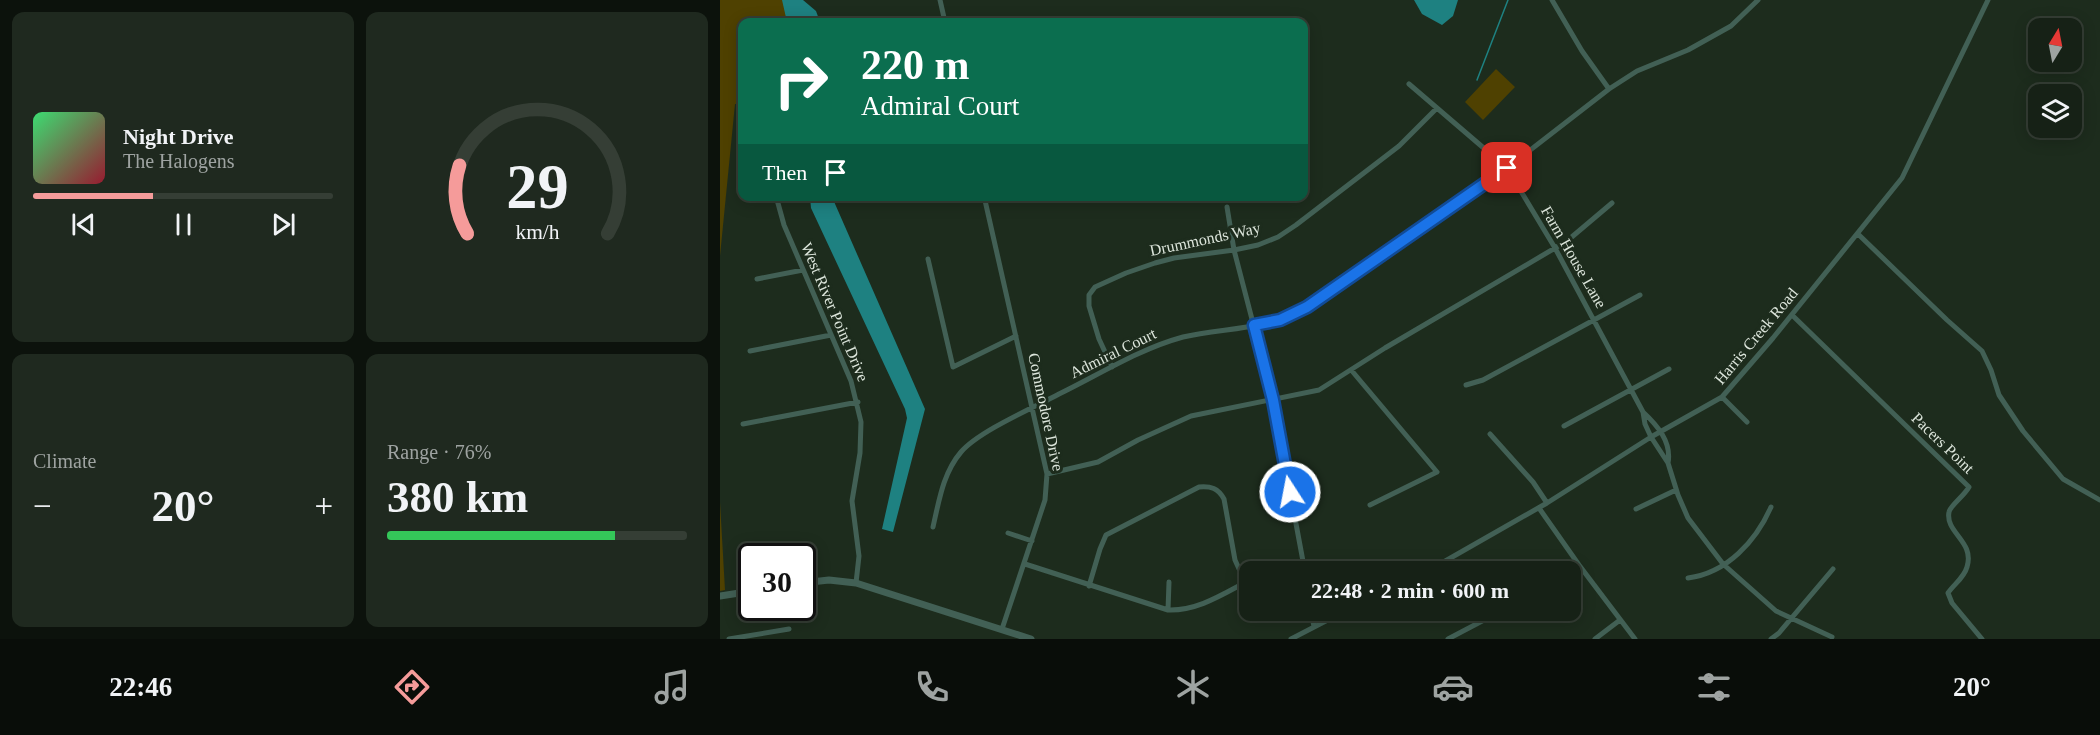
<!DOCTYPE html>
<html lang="en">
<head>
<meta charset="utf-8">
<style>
  body { margin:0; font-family:Georgia,serif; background:#1f291f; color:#f1f3f6; height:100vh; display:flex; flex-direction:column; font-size:22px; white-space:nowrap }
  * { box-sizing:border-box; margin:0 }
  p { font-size:20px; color:#9ea3a1 }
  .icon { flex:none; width:33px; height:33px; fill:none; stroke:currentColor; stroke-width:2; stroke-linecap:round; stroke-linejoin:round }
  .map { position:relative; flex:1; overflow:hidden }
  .sheet { display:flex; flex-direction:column; gap:12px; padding:12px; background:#0c120c; width:720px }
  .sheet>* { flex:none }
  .guide { position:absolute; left:18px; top:18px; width:570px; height:183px; border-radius:12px; box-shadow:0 3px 15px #0003,0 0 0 2px #353e35; background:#0b6e4f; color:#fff; overflow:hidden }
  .needle { width:39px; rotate:10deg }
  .controls { position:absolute; left:1308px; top:18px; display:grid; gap:12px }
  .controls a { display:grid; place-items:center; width:54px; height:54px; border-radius:12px; background:#162116; box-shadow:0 3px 15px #0003,0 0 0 2px #353e35; font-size:30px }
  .speed { position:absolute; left:18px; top:543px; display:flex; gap:12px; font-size:30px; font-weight:700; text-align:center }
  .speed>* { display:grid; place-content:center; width:78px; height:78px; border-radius:50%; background:#162116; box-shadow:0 3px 15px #0003,0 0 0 2px #353e35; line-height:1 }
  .speed .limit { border:3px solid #111; border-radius:9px; background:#fff; color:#111 }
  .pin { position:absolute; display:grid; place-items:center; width:51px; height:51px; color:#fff; margin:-26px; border-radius:12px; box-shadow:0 3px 9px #0006 }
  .me { position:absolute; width:66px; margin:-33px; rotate:349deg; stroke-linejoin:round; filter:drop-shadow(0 0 4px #0008) }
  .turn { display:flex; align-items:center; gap:21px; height:126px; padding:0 24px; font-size:27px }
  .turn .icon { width:78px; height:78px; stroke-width:2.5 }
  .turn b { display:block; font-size:42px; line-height:51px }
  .then { display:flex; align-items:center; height:57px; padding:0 24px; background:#0003; gap:12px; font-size:22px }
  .big { font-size:45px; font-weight:700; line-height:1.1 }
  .sheet .tile { flex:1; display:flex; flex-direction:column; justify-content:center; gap:9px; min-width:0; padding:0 21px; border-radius:12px; background:#1f291f }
  .sheet .dial { align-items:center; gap:0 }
  .dial svg { height:156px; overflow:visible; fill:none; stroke:#353e35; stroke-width:7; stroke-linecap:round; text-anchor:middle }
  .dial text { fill:#f1f3f6; stroke:none }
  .song { display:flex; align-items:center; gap:18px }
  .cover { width:72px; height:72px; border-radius:9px; background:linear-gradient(135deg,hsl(140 70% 55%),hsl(350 70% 35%)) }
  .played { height:6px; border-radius:3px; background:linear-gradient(90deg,#f59b9a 40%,#353e35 40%) }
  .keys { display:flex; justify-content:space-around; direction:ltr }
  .heat { display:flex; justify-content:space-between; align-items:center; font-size:33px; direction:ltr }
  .charge { height:9px; border-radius:4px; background:linear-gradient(90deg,#34c759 76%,#353e35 0) }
  .sheet .tiles { flex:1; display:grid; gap:12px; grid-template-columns:repeat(2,1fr) }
  .trip { position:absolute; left:519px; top:561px; width:342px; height:60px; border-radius:12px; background:#162116; box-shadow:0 3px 15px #0003,0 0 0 2px #353e35; font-weight:700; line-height:60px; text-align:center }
  .tab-bar { display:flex; height:96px; justify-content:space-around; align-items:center; background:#090d09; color:#9ea3a1 }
  .tab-bar .icon { width:42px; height:42px }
  .tab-bar .on { color:#f59b9a }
  .tab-bar b { font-size:27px; color:#f1f3f6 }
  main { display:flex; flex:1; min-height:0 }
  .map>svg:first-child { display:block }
  .green { fill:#4f4101 }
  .water { fill:#1e8181 }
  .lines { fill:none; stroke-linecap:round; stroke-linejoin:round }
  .stream { stroke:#1e8181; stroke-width:1.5 }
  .minor { stroke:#426055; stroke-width:5 }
  .tertiary { stroke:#426055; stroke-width:7 }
  .route-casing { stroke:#114b97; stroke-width:15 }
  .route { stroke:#1a73e8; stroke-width:10 }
  .labels { text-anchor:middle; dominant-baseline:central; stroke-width:6; stroke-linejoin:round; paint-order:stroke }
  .street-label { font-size:16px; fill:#dce5db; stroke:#1d2c1d }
</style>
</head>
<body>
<main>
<section class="sheet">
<div class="tiles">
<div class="tile">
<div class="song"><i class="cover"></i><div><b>Night Drive</b><p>The Halogens</p></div></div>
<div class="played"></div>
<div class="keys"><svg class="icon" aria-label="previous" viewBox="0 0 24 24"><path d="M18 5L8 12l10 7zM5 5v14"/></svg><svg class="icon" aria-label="pause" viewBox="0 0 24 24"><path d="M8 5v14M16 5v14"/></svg><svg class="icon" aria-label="next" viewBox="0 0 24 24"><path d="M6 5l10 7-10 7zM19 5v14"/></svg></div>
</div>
<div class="tile dial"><svg viewBox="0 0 100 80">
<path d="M14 69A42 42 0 1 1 86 69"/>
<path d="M14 69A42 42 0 0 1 10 34" stroke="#f59b9a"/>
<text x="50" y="56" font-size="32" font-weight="700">29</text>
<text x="50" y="72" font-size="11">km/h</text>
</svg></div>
<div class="tile"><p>Climate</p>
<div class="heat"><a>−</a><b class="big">20°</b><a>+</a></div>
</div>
<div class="tile"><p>Range · 76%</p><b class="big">380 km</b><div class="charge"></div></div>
</div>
</section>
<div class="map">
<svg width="1380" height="639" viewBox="0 0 1380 639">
  <rect width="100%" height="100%" fill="#1d2c1d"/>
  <!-- green -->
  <path class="green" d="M0,0H65L69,22H22V104H15L0,256Z
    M776,69L795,87L763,120L745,102Z
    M0,502L5,590L0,591Z"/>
  <!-- water -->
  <path class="water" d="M62,0H83L96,11L100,22H67Z
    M694,0H738L733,16L722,25L702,14Z
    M90,197H112L205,409L173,532L162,529L187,418L185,409L91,208Z"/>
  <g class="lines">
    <!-- stream -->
    <path class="stream" d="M757,80L788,0"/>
    <!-- minor -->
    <path class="minor" d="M220,0L225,22
      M832,0L862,51L889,89
      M689,84L787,168L835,248L923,412L925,424L931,437L948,463L958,495L968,518L1003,564L1056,611L1112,637
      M56,196L64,225L131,381L141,422L140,453L132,501L139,556L136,583
      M264,196L327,474L325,500L282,629
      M507,207L514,250L553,400L585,572
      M1138,234L1227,320L1262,351L1271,370L1279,395L1303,431L1343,479L1380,500
      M208,259L233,367L296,336
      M37,279L83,270
      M1072,315L1249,487C1244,496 1230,506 1229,512C1225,533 1255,541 1247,567C1244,578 1234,584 1228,593L1232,603L1262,639
      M30,351L111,335
      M392,367L379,339L369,306V295L375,287L406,273L435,263L454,258L514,250L538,245L558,237L576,225L679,146L717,108
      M632,371L717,472L650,505
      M746,385L763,380L920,295
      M1002,397L1027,422
      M923,412C937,425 952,442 948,463
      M23,424L138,402
      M844,426L949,369
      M770,434L813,482L827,503
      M327,474L378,462L418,440L471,416L599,390L665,348L847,241L892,203
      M819,508L859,565L915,639
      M916,509L956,490
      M213,527C219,501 223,473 241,452C259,431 313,408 339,394C380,374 419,349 463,337C501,328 543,330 578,312L787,168L889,89L917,71L968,50L1011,26L1038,0
      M288,533L312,541
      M305,564L448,610C478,611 503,594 530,580
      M546,572L564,564L583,561
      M706,572L827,503L931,437L1002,397L1053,338L1182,178L1268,0
      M850,572L859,565
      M968,578C1007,573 1036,541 1051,507
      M369,586L380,549L386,535L479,487C491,486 498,488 504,499L515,560L525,582
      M448,610L449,582
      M591,610L594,627
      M9,639L69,629
      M571,639L627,610
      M728,639L783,610
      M875,639L900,620
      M1051,639L1059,633L1113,569"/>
    <!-- tertiary -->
    <path class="tertiary" d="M82,583L109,580L136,583L311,639
      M0,596L32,591"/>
  </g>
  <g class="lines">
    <!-- route casing -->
    <g class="route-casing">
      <path id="route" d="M570,492L553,400L534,325L560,320L587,307L787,168"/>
    </g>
    <!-- route -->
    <use href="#route" class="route"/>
  </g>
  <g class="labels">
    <!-- street labels -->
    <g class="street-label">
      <text transform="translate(485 239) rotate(-12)">Drummonds Way</text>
      <text transform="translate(854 257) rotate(60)">Farm House Lane</text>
      <text transform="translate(115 312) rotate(67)">West River Point Drive</text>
      <text transform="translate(1036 336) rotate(-50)">Harris Creek Road</text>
      <text transform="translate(393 353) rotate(-26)">Admiral Court</text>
      <text transform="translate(326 412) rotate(78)">Commodore Drive</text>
      <text transform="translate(1223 443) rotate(44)">Pacers Point</text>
    </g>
  </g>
</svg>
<div class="controls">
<a><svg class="needle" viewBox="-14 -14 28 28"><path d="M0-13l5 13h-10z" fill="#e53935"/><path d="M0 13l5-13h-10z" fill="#9ea3a1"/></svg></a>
<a><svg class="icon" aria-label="layers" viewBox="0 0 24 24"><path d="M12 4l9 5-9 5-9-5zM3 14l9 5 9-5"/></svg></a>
</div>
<div class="speed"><div class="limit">30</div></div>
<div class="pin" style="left:787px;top:168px;background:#d93025"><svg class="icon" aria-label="arrive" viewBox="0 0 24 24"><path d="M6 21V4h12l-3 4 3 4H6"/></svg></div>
<svg class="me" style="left:570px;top:492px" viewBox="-20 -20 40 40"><circle r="17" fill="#1a73e8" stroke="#fff" stroke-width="3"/><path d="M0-11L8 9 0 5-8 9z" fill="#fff"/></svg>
<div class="trip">22:48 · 2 min · 600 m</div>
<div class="guide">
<div class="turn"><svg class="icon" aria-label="right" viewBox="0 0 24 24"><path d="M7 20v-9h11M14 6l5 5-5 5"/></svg><div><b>220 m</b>Admiral Court</div></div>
<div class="then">Then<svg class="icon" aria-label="arrive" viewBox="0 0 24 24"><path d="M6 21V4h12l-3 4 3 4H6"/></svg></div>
</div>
</div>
</main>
<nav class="tab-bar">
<b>22:46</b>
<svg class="icon on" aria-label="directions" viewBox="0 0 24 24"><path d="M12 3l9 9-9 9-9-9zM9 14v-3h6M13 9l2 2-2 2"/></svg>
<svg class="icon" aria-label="music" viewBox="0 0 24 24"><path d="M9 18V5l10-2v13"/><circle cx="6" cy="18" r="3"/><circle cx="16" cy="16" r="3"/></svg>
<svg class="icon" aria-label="phone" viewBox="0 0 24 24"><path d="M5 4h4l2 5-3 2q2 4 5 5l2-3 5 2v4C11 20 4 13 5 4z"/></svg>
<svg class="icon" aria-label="climate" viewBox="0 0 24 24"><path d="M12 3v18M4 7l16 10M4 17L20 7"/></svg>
<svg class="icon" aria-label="car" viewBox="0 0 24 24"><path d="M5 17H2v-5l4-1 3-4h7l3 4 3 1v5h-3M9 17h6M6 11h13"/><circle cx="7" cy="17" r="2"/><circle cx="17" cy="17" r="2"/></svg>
<svg class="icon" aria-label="filters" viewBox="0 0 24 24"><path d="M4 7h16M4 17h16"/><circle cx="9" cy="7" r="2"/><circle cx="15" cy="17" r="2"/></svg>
<b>20°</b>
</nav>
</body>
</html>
